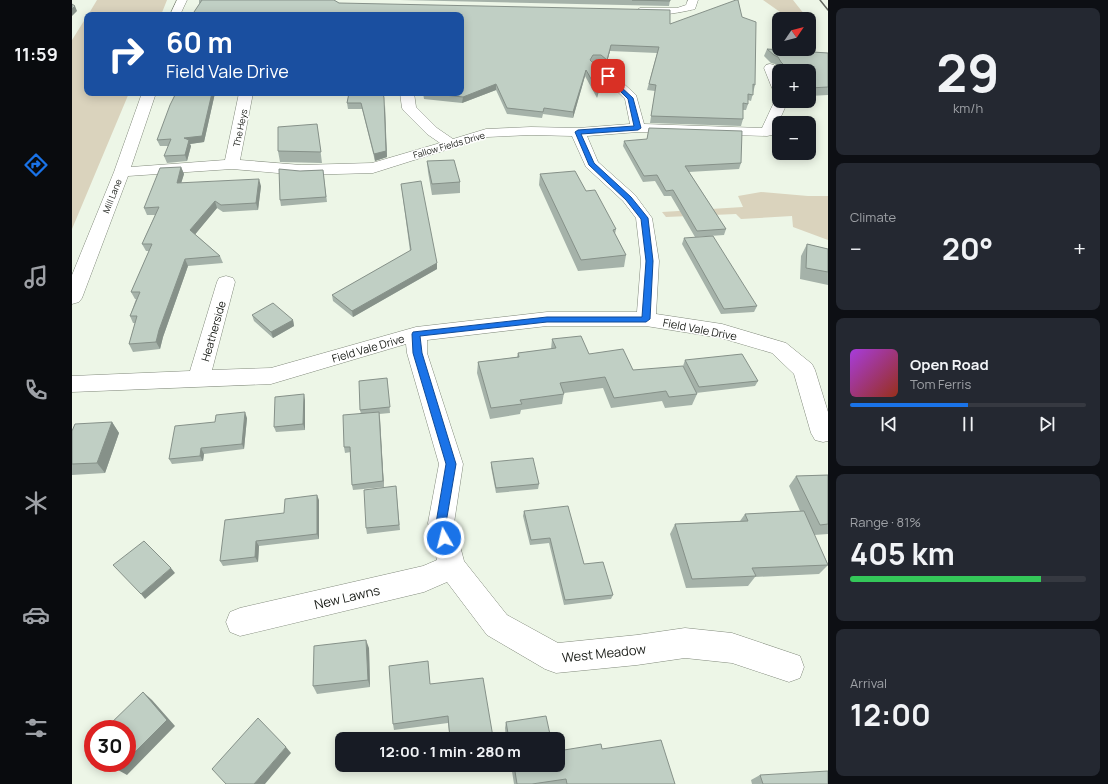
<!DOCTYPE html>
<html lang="en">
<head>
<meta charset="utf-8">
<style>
  body { margin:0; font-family:Manrope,sans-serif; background:#242831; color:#f1f3f6; height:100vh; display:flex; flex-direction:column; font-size:15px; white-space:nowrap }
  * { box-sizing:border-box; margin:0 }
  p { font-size:13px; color:#9ea1a6 }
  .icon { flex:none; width:22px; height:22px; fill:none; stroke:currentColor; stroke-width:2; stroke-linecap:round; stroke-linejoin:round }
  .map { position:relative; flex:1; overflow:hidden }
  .details { display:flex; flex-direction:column; gap:8px; padding:8px; background:#0d0f14; width:280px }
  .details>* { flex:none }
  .banner { position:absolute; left:12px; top:12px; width:380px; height:84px; border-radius:8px; box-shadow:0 2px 10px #0003; background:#1a4fa0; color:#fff; overflow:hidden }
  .needle { width:26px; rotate:55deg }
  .buttons { position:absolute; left:700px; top:12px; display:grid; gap:8px }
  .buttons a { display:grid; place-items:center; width:44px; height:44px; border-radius:8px; background:#171b24; box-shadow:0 2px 10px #0003; font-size:20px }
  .speed { position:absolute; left:12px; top:720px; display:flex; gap:8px; font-size:20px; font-weight:700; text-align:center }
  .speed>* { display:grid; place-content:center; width:52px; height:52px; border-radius:50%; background:#171b24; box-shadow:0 2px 10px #0003; line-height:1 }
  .speed .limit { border:6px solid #d22; background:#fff; color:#111 }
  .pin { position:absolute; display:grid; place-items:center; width:34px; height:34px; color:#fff; margin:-17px; border-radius:8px; box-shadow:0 2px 6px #0006 }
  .me { position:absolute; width:44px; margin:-22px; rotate:352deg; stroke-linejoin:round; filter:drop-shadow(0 0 3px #0008) }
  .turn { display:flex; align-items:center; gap:14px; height:84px; padding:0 16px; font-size:18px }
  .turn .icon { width:52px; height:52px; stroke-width:2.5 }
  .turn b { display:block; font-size:28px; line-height:34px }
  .big { font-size:30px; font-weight:700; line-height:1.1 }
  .details .widget { flex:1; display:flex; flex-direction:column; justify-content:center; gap:6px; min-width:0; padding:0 14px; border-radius:8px; background:#242831 }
  .details .dial { align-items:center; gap:0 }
  .dial b { font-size:52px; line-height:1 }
  .song { display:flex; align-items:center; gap:12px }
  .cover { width:48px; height:48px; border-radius:6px; background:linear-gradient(135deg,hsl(280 70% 55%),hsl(10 70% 35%)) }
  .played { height:4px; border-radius:2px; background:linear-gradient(90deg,#1a73e8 50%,#363941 50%) }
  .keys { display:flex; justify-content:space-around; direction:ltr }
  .heat { display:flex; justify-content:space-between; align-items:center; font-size:22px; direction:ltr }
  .charge { height:6px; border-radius:3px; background:linear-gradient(90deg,#34c759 81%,#363941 0) }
  .trip { position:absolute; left:263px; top:732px; width:230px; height:40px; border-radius:8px; background:#171b24; box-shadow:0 2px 10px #0003; font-weight:700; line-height:40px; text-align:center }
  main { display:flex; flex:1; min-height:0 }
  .tab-bar { display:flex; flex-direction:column; width:72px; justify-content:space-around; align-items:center; background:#090b0e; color:#9ea1a6 }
  .tab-bar .icon { width:28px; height:28px }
  .tab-bar .selected { color:#1a73e8 }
  .tab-bar b { font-size:18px; color:#f1f3f6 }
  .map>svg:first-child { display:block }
  .green { fill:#dad3bd }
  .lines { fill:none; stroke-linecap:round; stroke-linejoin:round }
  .minor-casing { stroke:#828a7c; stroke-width:1 }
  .minor { fill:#fff; fill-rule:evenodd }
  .rail { stroke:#62675e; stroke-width:1.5 }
  .wall { fill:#a5b2a9 }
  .shaded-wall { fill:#869189 }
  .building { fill:#c0cfc4; stroke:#869189 }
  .route { fill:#1a73e8; stroke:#114b97 }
  .labels { text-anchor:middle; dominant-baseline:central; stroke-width:3; stroke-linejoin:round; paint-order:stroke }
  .far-street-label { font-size:9px; fill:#191c17; stroke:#fff }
  .street-label { font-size:11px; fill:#191c17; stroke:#fff }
  .near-street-label { font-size:13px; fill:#191c17; stroke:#fff }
</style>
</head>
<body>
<main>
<nav class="tab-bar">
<b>11:59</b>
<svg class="icon selected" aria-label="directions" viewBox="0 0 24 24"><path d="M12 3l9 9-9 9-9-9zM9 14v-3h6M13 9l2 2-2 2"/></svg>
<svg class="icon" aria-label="music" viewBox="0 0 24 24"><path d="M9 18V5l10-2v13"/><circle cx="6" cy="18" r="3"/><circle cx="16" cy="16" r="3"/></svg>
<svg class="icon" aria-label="phone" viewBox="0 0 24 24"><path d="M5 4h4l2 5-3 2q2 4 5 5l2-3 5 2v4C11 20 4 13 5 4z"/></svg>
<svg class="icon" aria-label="climate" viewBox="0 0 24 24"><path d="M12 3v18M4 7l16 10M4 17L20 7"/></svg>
<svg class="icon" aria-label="car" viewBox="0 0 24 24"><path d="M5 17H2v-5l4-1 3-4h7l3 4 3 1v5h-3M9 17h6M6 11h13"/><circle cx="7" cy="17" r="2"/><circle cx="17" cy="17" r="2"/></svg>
<svg class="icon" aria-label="filters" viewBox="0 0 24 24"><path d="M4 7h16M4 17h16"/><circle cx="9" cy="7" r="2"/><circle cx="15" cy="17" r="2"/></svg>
</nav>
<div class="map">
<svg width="756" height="784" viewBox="0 0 756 784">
  <rect width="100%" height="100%" fill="#edf6e7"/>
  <!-- green -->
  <path class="green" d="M25,0H95L89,15H16Z
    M691,0H721L736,19H718Z
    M15,16V93H57L0,229V40Z
    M689,192L736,196H756V240L721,227L720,216L669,219L664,214L594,217L590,212L671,207L666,196Z"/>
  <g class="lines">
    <!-- minor casing -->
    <g class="minor-casing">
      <path id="minor" d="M105,0H115L108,15H98Z
        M616,0H626L623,9C612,12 570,20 563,11L568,8H605L614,5Z
        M524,61L528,62L564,95L572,124L690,128L704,98L707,97V101H716L702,132L700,135L695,136L566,132L515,136L526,162L563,195L580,218L587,261L584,314L650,324L714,343L740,364L743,370L756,412V441L751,442L743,440L739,433L722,374L700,353L649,338L574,326H475L355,340V353L391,464L382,523L392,561L435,615L486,643L565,635L613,628L660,633L728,656L732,667L728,678L717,682L660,663L613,658L565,665L484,673L473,669L415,635L375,582L352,592L168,636L158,632L154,622L158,612L168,608L351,566L365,560L356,523L367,464L335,353L334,344L199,384L0,392V376L118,371L145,282L147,278L154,276L161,278L163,282L140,370L199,368L344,327L475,312H565L569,261L564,218L551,201L514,167L500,136L459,135L415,137L301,173L229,175L160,169L56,176L10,298L7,302L0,304V275L42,172L70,93H84L59,167L153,160L167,93H181L168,160L229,165L300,163L368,143L355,134L332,111L330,108L328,93H342L344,107L365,128L381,139L414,129L459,127L506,128L558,124L553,99L518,65L520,62Z
        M698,64L702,65L707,74V92L702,91L700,88L692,68L694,65Z"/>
    </g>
    <!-- minor -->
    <use href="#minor" class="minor"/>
    <!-- rail -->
    <path class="rail" d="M748,0L756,10"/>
  </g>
  <!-- wall -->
  <path class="wall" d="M127,0H263V1L267,3L598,24L683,85L679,101L676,100V104L674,110H671V119L669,126L578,123L583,91L575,90L585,53L538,51L534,65L528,61H519L531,73L530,79L525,98L513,76L501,118L471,114L470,118L435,114L424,90L390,103L352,99L351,93H389V15L127,3Z
    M328,0H598L597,6Z
    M695,49L756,53V95L737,96V71H708L703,64L699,63L692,56Z
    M104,93H143L132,142L118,144L119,146L115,161L95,163L92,156L97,146H88L85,140Z
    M277,93H312V95H311L315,157L303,161L290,109H276L275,103Z
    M245,124L250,163L208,162L206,151Z
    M577,128L669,163L667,169L617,172L654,229L652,235L623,237L599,196H592L583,181L571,182L551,146L552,141L575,140Z
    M355,161L388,182V193L360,195L356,172Z
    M109,167L112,174L109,183L189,186L186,210L151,212L145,208L123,234L148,256L151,263L116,266L91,337L88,349L61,352L57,344L63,323H61L58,316L64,299H63L59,292L77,251H74L70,244L83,215H75L72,208Z
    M251,170L255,202L209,206L208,200L228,171Z
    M468,174L514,191L544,229L543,234L554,255L552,267L506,271L467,185Z
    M329,184L365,263V269L281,317L261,301L260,295L338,251Z
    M612,238L685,306L682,312L649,314L610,244Z
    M735,244L756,249V285L728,279L729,256Z
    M180,315L221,320L222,326L201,338L182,321Z
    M480,339L517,354L625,394L620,405L593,408L590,401L539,408L531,388L492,393L490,404L449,410L448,414L418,419L405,373L406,362L445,357L446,353L479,349Z
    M613,360L686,381L683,386L624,393L611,366Z
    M315,378L318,413L307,414L312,487L281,490L280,485L279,452L273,453L272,447L289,414L288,410Z
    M233,400V430L204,432L202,427Z
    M175,418L172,449L132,454L131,461L100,464L97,459L143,422Z
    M40,422L47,433L33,473L0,475V431Z
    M419,462L467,484L466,489L424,493L419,467Z
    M756,475V534L742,535L756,564V565L747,574L683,577L676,586L614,588L598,534L603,524L668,521L673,514L728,511L717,486L724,476Z
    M324,486L328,530L295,534L294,528Z
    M247,500V539L187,546L186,562L151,566L148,561L212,513Z
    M452,511L512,564L541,595L539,599L492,605L477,543L458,545L451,516Z
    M297,648L298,687L245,694L241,686Z
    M358,684L421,737L420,739H378L376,723L322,730L321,724Z
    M434,722L479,739H434L433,728Z
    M530,749L603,784H442L439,765H486Z
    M688,775L756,784H680L679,780Z"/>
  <!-- shaded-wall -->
  <path class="shaded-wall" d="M3,6L5,11L0,16V9Z
    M539,45L538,51L534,65L535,60Z
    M514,70L513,76L501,118V112Z
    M531,73L530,79L525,98L526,91Z
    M424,84V90L390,103L391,97Z
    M140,93H143L132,142L118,144L119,146L115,161L113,155L112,138Z
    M313,105L315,157L303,161L302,154Z
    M109,167L112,174L107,190L105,183Z
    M187,179L189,186L186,210L184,203Z
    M143,201L145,208L121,237L118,230Z
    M113,259L116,266L91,337L88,349L84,342L87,330Z
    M365,263V269L281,317L280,311Z
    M221,320L222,326L201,338L199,332Z
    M232,394L233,400V430L231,424Z
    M173,412L175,418L172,449L170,444Z
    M307,412L308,418L312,487L311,481Z
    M40,422L47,433L33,473L25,463Z
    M129,448L132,454L131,461L128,456Z
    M245,495L247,500V539L245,534Z
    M184,541L187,546L186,562L183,557Z
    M99,568L103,573L73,599L69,594Z
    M294,640L297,648L298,687L296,680Z
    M71,692L80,700L103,726L55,775L46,770L52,763H55V760Z
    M214,747L219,753L193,784H182Z"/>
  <!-- building -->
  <path class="building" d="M130,0H262L267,3L598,10V24L664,0H666L670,17L684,22L683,85L681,84V95L676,94V104L671,103V119L579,116L584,85L577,84L587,47L539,45L535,60L529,55H521L518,60L531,73L526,91L514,70L501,112L472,108L471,112L435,108L424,84L391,97L353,93H389V15H120Z
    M560,0H598V1Z
    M0,4L3,6L0,9Z
    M695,49L756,53V87L737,88V71H718L709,62L706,57L702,55Z
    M104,93H140L130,136L112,138L117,140L113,155L92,156L99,139L85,140L98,105Z
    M277,93H311L312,98L314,151L302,154L289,103H275Z
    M245,124L249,152L206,151V127Z
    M577,128L670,131L669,163L613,166L654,229L625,231L601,190L594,191L585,175L572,176L552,141L575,139Z
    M382,160L388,182L360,184L355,161Z
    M109,167L105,183L187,179L184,203L149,205L143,201L118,230L148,256L113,259L87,330L84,342L57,344L65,316H58L68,292H59L80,244H70L87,207L72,208L88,168Z
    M207,169L228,171L251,170L254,197L208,200Z
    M503,171L514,191L523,190L544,229L541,230L554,255L509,260L468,174Z
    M349,181L365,263L280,311L260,295L339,250L329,184Z
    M641,236L685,306L652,309L612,238Z
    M735,244L756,249V272L734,268Z
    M201,303L221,320L199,332L180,315Z
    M509,336L517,354L551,349L561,370L611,366L625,394L597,397L594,391L542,398L533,377L488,383L492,394L448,400L450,404L419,408L406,362L447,357L446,353L484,348L480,339Z
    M670,354L686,381L627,387L613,360Z
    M315,378L318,407L288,410L287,381Z
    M232,394L231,424L202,427L203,397Z
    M173,412L170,444L129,448L128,456L97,459L103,426L143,422L144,415Z
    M307,412L311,481L280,485L278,447H272L271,415Z
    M40,422L25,463L0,464V431L3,424Z
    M461,458L467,484L424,488L419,462Z
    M756,475V524L748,525L724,476Z
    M324,486L327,525L294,528L292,490Z
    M245,495V534L184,541L183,557L148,561L153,520L212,513L213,499Z
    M496,506L512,564L531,562L541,595L493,600L478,538L459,540L452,511Z
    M732,511L756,565L680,568L684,576L620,579L603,524L676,521L673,514Z
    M72,541L99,568L69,594L41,565Z
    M294,640L296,680L241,686L242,646Z
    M356,661L358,684L411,678L421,737L405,739H378L376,716L321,724L317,666Z
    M71,692L95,720L55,760V729H33Z
    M474,716L479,739H437L434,722Z
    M186,718L214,747L182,784H154L140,769Z
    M589,740L603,784H495L494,779L460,784H445L442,765H486V751L529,744L530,749Z
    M40,763H52L46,770Z
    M756,771V784H691L688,775Z"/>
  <!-- route -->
  <path class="route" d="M536,75L561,98L569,128L566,130L509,134L522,163L559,197L576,218L581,261L578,319L574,322H475L348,336L350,353L384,464L374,523L378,538L376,541L372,543L369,541L364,523L374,464L341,353L340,334L341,332L475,317H570L574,261L569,219L554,200L517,165L503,132L506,130L562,126L556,99L533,76Z"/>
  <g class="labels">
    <!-- far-street labels -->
    <g class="far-street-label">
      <text transform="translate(168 128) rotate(-78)">The Heys</text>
      <text transform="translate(377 145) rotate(-16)">Fallow Fields Drive</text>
      <text transform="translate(40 196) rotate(-68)">Mill Lane</text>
    </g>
    <!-- street labels -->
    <g class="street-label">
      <text transform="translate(628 329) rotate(11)">Field Vale Drive</text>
      <text transform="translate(141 331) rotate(-74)">Heatherside</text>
      <text transform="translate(296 348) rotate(-16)">Field Vale Drive</text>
    </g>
    <!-- near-street labels -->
    <g class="near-street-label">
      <text transform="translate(275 597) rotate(-13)">New Lawns</text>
      <text transform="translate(532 653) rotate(-6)">West Meadow</text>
    </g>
  </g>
</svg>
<div class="buttons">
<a><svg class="needle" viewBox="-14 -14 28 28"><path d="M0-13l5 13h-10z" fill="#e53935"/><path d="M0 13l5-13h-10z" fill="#9ea1a6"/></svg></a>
<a>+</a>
<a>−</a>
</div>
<div class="speed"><div class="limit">30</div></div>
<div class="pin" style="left:536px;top:76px;background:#d93025"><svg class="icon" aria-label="arrive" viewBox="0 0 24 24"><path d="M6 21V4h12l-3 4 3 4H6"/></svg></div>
<svg class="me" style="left:372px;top:538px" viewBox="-20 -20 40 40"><circle r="17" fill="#1a73e8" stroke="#fff" stroke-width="3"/><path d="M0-11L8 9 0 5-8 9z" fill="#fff"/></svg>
<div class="trip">12:00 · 1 min · 280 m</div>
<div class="banner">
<div class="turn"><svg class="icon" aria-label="right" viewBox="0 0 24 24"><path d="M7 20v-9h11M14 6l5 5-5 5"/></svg><div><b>60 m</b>Field Vale Drive</div></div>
</div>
</div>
<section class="details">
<div class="widget dial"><b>29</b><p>km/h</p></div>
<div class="widget"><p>Climate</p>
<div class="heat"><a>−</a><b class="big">20°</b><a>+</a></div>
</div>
<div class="widget">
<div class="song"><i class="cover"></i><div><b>Open Road</b><p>Tom Ferris</p></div></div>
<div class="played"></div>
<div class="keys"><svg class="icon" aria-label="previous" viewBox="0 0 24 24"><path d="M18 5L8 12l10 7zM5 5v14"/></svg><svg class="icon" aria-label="pause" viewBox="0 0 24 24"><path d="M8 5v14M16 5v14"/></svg><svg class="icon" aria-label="next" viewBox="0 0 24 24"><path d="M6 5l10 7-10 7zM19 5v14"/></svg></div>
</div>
<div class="widget"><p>Range · 81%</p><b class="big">405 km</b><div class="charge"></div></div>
<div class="widget"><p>Arrival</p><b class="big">12:00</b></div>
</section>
</main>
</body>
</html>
